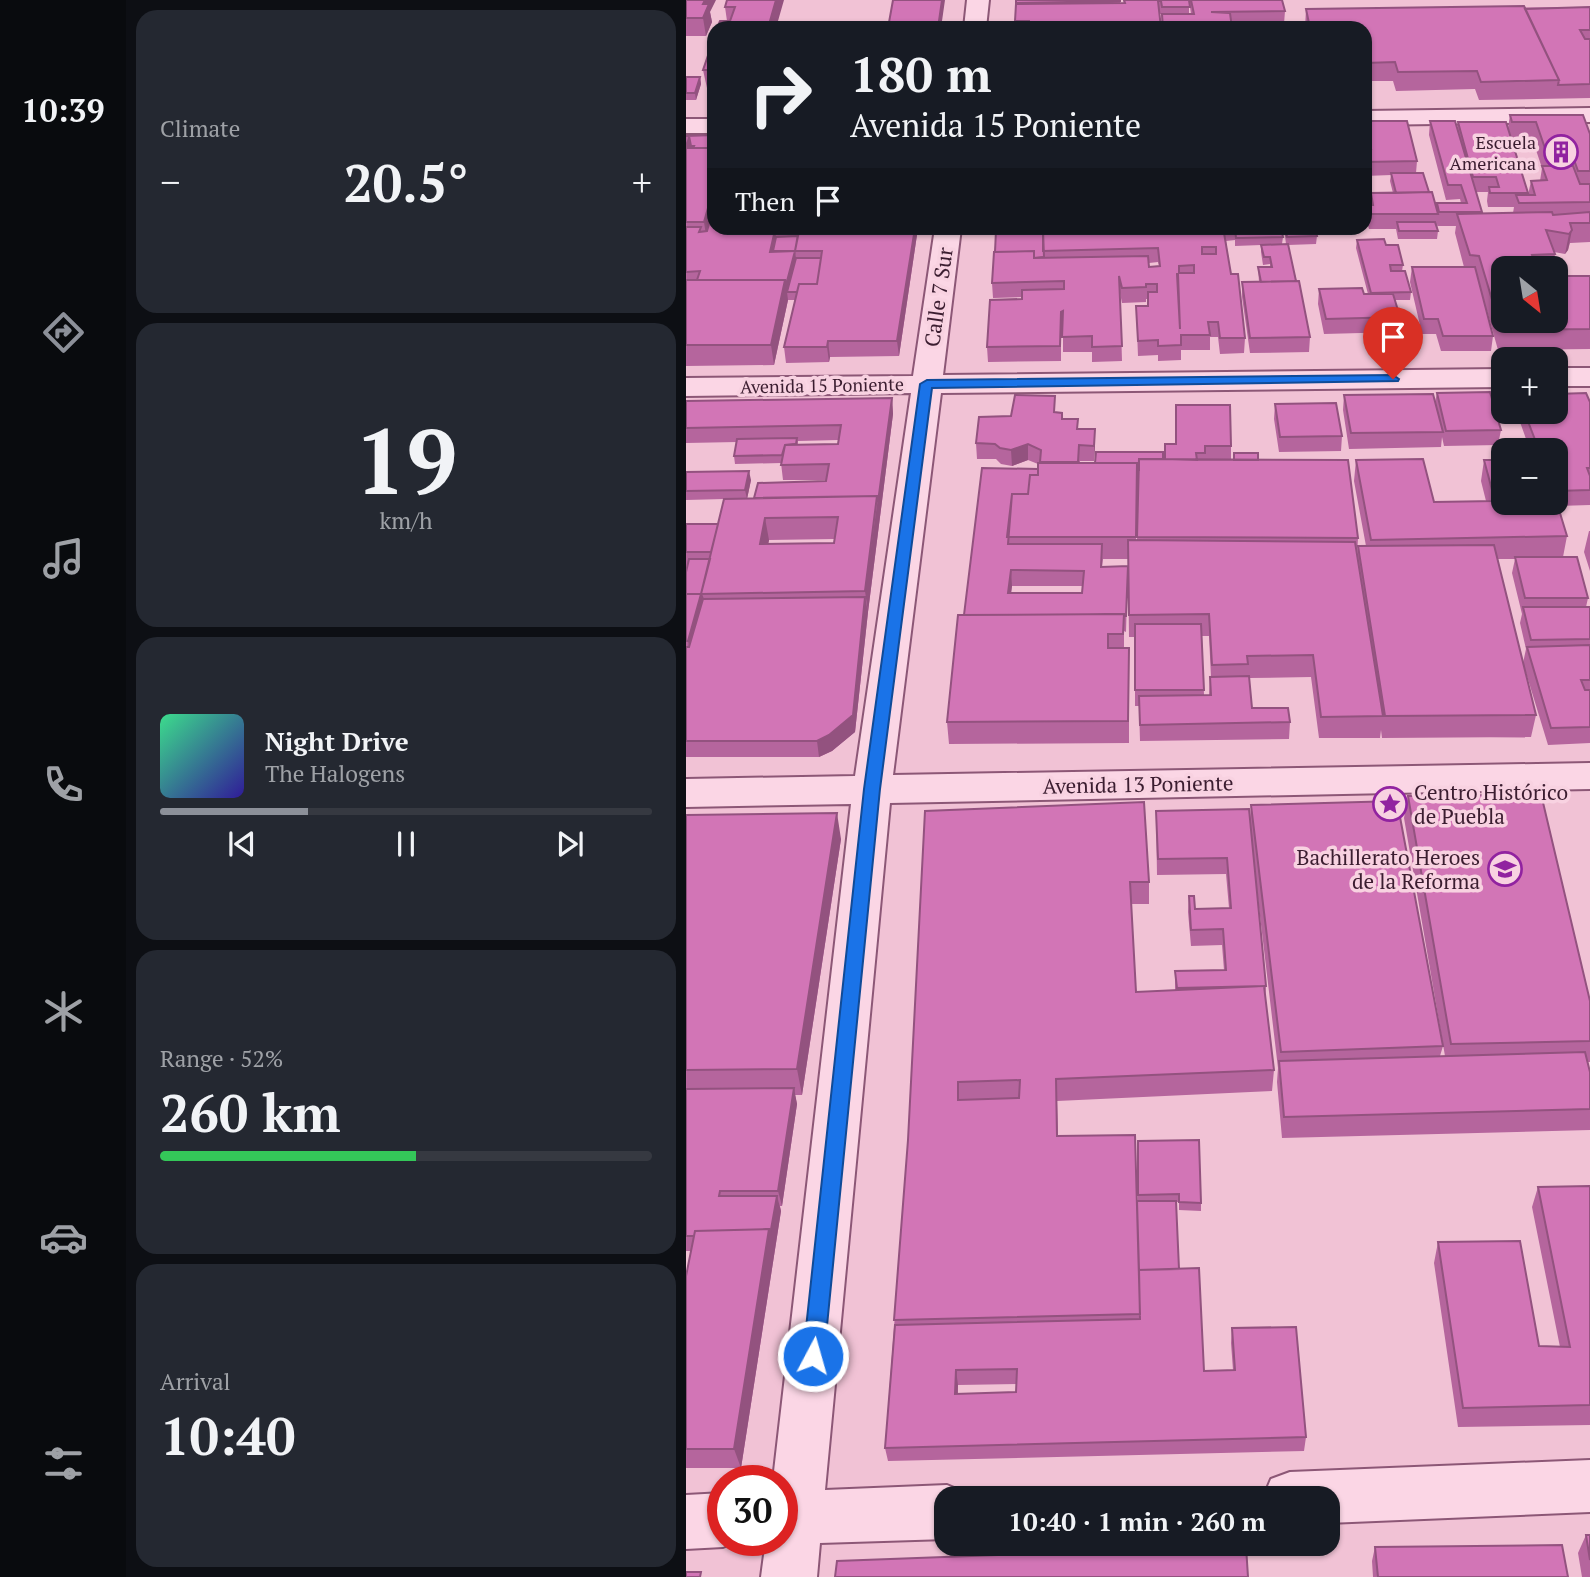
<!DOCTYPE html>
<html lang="en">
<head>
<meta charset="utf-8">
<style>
  body { margin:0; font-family:"PT Serif",serif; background:#242831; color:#f1f3f6; height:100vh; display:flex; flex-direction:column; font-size:26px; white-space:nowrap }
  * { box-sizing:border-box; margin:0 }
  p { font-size:23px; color:#9ea1a6 }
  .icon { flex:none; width:38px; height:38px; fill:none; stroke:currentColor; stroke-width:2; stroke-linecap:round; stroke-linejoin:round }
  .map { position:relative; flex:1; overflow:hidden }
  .panel { display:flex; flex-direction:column; gap:10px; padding:10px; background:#0d0f14; width:560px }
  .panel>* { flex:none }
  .hud { position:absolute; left:21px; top:21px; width:665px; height:214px; border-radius:21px; box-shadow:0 2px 5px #0004; background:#171b24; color:#f1f3f6; overflow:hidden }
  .needle { width:46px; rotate:150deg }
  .tools { position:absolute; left:805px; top:256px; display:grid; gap:14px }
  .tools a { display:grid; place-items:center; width:77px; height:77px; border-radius:14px; background:#171b24; box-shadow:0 2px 5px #0004; font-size:35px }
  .speed { position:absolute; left:21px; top:1465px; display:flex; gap:14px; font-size:35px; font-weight:700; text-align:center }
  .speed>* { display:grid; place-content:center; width:91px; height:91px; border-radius:50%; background:#171b24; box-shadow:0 2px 5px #0004; line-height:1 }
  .speed .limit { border:10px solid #d22; background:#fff; color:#111 }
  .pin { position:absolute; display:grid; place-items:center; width:60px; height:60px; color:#fff; margin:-72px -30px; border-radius:50% 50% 50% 0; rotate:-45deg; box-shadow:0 0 7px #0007 }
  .pin .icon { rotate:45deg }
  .me { position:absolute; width:77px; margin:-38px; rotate:6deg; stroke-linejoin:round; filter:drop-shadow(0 0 5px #0008) }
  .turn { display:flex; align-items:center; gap:24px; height:147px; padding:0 28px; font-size:32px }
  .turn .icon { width:91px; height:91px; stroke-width:2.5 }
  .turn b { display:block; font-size:49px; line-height:60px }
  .then { display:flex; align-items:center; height:66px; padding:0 28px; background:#0003; gap:14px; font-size:26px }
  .big { font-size:52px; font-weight:700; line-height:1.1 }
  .panel .widget { flex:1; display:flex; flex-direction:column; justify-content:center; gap:10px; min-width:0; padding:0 24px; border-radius:21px; background:#242831 }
  .panel .dial { align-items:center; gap:0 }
  .dial b { font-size:91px; line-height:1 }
  .song { display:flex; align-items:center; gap:21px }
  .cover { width:84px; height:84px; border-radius:10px; background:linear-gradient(135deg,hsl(150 70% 55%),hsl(250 70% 35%)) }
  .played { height:7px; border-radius:4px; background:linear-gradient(90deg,#8c9099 30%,#363941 30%) }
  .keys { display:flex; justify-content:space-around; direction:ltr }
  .heat { display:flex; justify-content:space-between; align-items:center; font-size:38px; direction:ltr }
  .charge { height:10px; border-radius:5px; background:linear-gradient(90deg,#34c759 52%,#363941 0) }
  .trip { position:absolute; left:248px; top:1486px; width:406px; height:70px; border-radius:21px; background:#171b24; box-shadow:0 2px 5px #0004; font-weight:700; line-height:70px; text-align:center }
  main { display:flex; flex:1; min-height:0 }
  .dock { display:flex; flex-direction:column; width:126px; justify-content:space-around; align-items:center; background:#090b0e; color:#9ea1a6 }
  .dock .icon { width:49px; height:49px }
  .dock .selected { color:#8c9099 }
  .dock b { font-size:32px; color:#f1f3f6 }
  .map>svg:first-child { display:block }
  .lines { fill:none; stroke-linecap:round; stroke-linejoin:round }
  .minor-casing { stroke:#8c5776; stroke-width:4 }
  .minor { fill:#fbd6e5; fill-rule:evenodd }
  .wall { fill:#b5659d; fill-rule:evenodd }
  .shaded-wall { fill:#93527f }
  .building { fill:#d275b6; stroke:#93527f; stroke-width:2; fill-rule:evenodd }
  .route { fill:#1a73e8; stroke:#114b97; stroke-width:2 }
  .labels { text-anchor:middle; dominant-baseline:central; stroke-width:7; stroke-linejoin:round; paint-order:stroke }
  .far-poi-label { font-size:18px; fill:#3b1d30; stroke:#f8d2e1; text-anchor:end }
  .far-street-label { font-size:18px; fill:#3b1d30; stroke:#f8d2e1 }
  .street-label { font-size:21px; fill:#3b1d30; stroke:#f8d2e1 }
  .poi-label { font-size:21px; fill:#3b1d30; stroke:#f8d2e1; text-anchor:start }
</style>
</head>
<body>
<main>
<nav class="dock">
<b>10:39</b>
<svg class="icon selected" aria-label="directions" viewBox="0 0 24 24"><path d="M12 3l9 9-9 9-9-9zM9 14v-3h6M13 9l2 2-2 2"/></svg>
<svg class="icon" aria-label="music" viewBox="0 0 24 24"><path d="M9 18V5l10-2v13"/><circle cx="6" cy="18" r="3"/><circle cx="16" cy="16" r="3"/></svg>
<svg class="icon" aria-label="phone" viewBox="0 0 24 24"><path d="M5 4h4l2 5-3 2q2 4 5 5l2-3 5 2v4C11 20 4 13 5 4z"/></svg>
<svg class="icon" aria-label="climate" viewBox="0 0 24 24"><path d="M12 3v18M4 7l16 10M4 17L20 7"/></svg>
<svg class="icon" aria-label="car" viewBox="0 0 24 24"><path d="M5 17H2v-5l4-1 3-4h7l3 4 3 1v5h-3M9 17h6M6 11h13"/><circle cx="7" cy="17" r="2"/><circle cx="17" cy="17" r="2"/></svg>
<svg class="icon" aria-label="filters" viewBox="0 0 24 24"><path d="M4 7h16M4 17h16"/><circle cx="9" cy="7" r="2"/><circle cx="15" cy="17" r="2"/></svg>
</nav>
<section class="panel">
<div class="widget"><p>Climate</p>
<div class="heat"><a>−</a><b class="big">20.5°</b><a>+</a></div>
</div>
<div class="widget dial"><b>19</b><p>km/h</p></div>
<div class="widget">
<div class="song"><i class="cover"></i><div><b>Night Drive</b><p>The Halogens</p></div></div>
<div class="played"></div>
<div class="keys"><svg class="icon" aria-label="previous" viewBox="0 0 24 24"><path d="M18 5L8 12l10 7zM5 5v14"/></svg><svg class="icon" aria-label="pause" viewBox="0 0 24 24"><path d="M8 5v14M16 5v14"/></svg><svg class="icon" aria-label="next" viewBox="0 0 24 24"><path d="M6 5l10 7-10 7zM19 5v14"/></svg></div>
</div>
<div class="widget"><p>Range · 52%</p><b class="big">260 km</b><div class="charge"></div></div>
<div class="widget"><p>Arrival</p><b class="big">10:40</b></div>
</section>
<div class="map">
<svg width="904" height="1577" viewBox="0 0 904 1577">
  <rect width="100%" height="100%" fill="#f1c2d5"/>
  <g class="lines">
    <!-- minor casing -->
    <g class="minor-casing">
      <path id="minor" d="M281,0H303L300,28H278Z
        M904,108V122L679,125V111Z
        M0,119H28V133H0Z
        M249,228H275L257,375L817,369V387L255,393L207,775L904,763V789L204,803L139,1490L261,1485L280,1493L282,1498H261V1539L134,1543L131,1577H75L80,1540H96V1480H87L165,804L0,807V779L169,776L225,393L0,396V378L227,376Z
        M870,368H904V386H870Z
        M904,1460V1512L642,1523V1498H577L585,1479L604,1472Z
        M37,1493V1540H54L37,1547L0,1549V1495Z"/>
    </g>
    <!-- minor -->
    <use href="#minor" class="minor"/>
  </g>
  <!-- wall -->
  <path class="wall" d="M0,0L24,12L26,22L20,36H0Z
    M41,0L90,28L41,21L39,7Z
    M330,0H434V3H438L437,0H503V14H505L503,0H596L599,11L598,24L546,25V28H476L475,14H474L475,28H329Z
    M904,7V98L793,100L789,89L710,91L707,81H679V28H619L620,9Z
    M28,38V88H21L17,70Z
    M0,77H14L15,84L10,100H0Z
    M824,115L904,134V242L884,243L882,250L879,254L868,252L869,254L867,268H817V320L874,286L876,276H904V349L812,350L800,307L807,336L805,351H755L750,334H736L724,282L726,267H778L769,233L770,226H751V224L752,231L751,239H712L710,229H683L680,219L682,205H683L685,193H707L704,181L705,175L679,176V121L731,161L730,173L743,192L750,208L751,203H775L774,199L760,200L743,135L744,121L771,130L772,122L822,128ZM826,141H847L856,168L854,181H845L842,195ZM790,192H802L801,201L802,207H828L827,213H796Z
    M28,135V228H232L213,356L144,357L143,362L100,363L98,347L109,300H102L88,365L0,366V136Z
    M679,217L680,221L679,228L629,229L631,236L630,244L602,245L624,337L623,352L564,353L556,297V282H573L572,267H584V264L577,265L575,252V245L549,246V240L540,241L545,274L559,338L558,353L534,354L532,337H524V350H495V360L472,361V355L452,356L450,306H462V299H460V302L436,303L434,293L436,361L406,362V352H377V327H375V361L302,362L301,347L336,299V297L307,298L306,283L310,233L308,228H595L597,237L596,244H600L598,228H679ZM472,262L473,266L463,267V263Z
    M671,240L700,245L717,265L716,271L725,292L724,300H709L714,317L712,332L638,334L632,304L633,289L682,294L670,248Z
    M751,393L815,430L812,445L758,446L756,437L755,447L663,449L657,410L658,395L749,402Z
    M206,398L207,414L182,612L169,732L146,751L133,757H0V572L1,568H0V524H32L38,499L0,500V472L65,480L61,499L68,498L140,481V480H97L95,463L49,464L48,456L51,442L0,443V401ZM152,440V444H112V441ZM149,539L148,543L82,544L83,540Z
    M904,402V505L872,506L881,536L877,557L902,598L900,607H904V743L862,745L837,663L840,649L834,623L836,614L826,573L829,559H811L850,715L845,737L696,738L695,730L694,738H633L625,677L563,678L566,708L604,722L603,739L454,741L453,706H449V637H443L442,559H417L416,567L442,566L440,632L438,631V648H443V743L263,744L261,722L278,615L352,469V464L342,460L326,466L315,464L310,459H291L290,443L325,416L370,413L376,419H392V429L409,445L408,461H394V463L479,459V444L545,446V460H572L672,538L671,556L672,546H680L668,481L670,460L748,502L800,501L795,481L798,460L870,502V450H844L830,411H870ZM451,478H453L451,540H450ZM326,586H397L396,593H325ZM516,636H523L525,677H524L523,695H518Z
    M589,404L656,436L655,451L593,452L588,419Z
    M903,531H904V571L898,552Z
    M722,796L904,1001V1062H902L904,1072V1130L596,1138L591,1082L592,1068L570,882L580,986L579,998L588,1070L586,1091L371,1101L372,1136L451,1201H452V1141L515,1203V1211L493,1210V1202H490L493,1269L518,1371L547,1370L545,1343L546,1328L620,1437L618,1451L202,1461L199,1448L222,1140L239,811L463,882V904H445L450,992L489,990V971L538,970L536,945L505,946L502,912L503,896L509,909L543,908L540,874L471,875L470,811L564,818L565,805L757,1046L754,1056H759L718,818ZM331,1384L330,1392L272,1394V1385Z
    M0,815L155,839L116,1095H109L111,1104L96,1206H94L95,1211L55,1468H0V1276L5,1251H0Z
    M904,1186V1425L772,1427L748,1263L752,1242L853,1346L874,1347L846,1207L852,1187Z
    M900,1535H904V1577H896L892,1553Z
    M689,1547L882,1577H687L686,1561Z"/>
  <!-- shaded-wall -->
  <path class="shaded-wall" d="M19,0H30L24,12L26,22L20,36L17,18V4Z
    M90,0H98L90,28H82Z
    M256,0H259L255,28H252Z
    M14,77L15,84L10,100L9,93Z
    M3,136L6,155L0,157V143Z
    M28,187V219L21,242L18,222Z
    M229,228H232L213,356L211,341Z
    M89,230L91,244L88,258L84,252Z
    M886,230L882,250L879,254L883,234Z
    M109,251L111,266L101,292L102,300L88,365L85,345L99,280Z
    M142,341L144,357L143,362L141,347Z
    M206,398L207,414L182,612L179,591Z
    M409,429V445L408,461V446Z
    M342,444V460L326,466L325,450Z
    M63,471L65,480L61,499L59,490Z
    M79,518L83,540L78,566L74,544Z
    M325,570L326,586L323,608L322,593Z
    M15,594L20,615L7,663L2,641Z
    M179,597L182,612L169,732L146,751L133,757L131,741Z
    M151,813L155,839L116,1095L111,1069Z
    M108,1088L111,1104L96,1206L92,1191Z
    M91,1196L95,1211L55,1468L48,1449L83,1229Z
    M270,1370L272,1385L271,1408L269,1394Z"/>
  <!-- building -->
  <path class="building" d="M0,0H19L17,4H23L17,18H0Z
    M41,0H90L82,28H31L34,21H44L49,7H39Z
    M207,0H256L252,28H202Z
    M330,0H434V1L330,3Z
    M438,0H503L504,7H476L475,1H472L475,28H369V25H366L365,28H343V21H329L330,4L439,3Z
    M505,0H596L599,11L525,12L544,13L546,28H477L476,14H508Z
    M838,6L873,80L795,82L791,71L712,72L709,62L679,63V28H624L620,9Z
    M904,7V30H894L899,39H904V84L872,85L873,80L839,9Z
    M28,38V70H17Z
    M0,77H14L9,93H0Z
    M824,115H897L904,134V171H892L887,157H862L850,122H826Z
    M679,121H721L731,161L679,162V149H685L682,136H679Z
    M744,121H769L796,212H753L751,203H781L775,185H762Z
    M772,122H820L842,193H804L803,187H813L810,177H787Z
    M28,135V148H7L8,146H5L3,136H0Z
    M0,148H28V187L18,222H0Z
    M856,166H887L894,184H904V202L833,203L830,195H849L845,181L861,180Z
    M705,173H737L743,192L710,193Z
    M746,192L752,214H684L682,205H687L685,193Z
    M28,206V228H229L211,341H142L141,347H98L113,284H131L136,251H109L100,285L99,280H11L14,271L0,272V227H15L13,232L21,231ZM113,229L109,251L84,252L89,230Z
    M866,212L867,215L904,212V223H884L886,230L883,234L860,230L869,254L846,255L850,268H817V320H870V286H880L876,276H904V329L815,330L793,256L784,255L771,214Z
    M711,222H749L752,231H713Z
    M357,228H527L528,233H538L545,274H552L559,338H534L532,322H522L524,335H495V345L472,346V340L452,341L450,306H462V292H471V284H460V287L436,288L433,276L436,346L406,347V336L376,337L377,311L375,312L374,346L301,347L304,300L336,299V290L378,289V281L306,283L308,252L348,251V258L462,256L463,267L474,266L472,248L357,251ZM516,247H530V254H516ZM508,265V273H493V266ZM491,274H492L494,329Z
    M549,228H595L597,237L550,238Z
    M599,228H629L631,236L601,237Z
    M310,230H357L358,257L348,258V251L309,252Z
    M112,236L109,251H87L90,237Z
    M698,239L700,245H712L717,265H704L705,271H719L725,292L685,293L671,240Z
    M602,244L610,281L575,282L572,267H586L584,257H578L575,245Z
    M110,258H135L131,284H113L111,292H101Z
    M726,267H789L807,336H757L752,319H738Z
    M0,280H99L85,345H0Z
    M613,281L624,337L564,338L556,282Z
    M676,288L678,294H707L714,317L640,319L633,289Z
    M804,392L815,430L760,431L751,393Z
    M900,393L904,402V468H901L904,476V490L870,491V450H853L838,411H870V394Z
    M747,394L757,432L665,433L658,395Z
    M329,395L369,396L368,412L376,413V419H392L391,429H409L408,446L393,445L392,462H354L355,450L342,444L325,450L314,448L309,444L290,443L293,417L325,416Z
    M206,398L192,502L191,496L68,498L72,483L140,481L143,464L95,465L99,445L152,444L155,425L0,428V401Z
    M650,403L656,436L594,437L589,404Z
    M490,405H544L545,446H519V453H510L511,460L479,459V444H490Z
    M111,438L110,444L99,445L96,455L48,456L51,439Z
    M410,452H477V459H453V470H451V463H409Z
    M548,453H572V460H548Z
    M453,459L662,460L672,538L451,537Z
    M737,459L748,502L809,501L798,460H817V502H870V500L881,536L685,540L670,460Z
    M352,463H451L450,537H321L326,494H342L344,475H352Z
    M296,468L352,469V475H344L342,494H326L322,544H416L415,567L442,566L440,616H438V614L278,615ZM325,570L398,571L396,593H322Z
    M63,471L59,490L0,491V472Z
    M191,496L179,591L15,594L38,499ZM152,517L148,543L74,544L79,518Z
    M0,524H32L25,552H0Z
    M442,540L669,542L697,716L635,717L627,655L561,656L562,664L526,665L523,614L443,615Z
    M808,545L850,715L699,716L672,546Z
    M829,557H891L902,598H839Z
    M3,559H24L15,594L17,599L15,594H0V572Z
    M0,594H15L2,641H0Z
    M179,597L167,715L143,735L131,741H0V647H3L17,599Z
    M837,607H904V639L845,640Z
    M438,614L437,634H422V648H443L442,721L261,722L272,615Z
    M449,624H515L518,690H449Z
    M904,645V680H895L899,690H904V727L865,728L841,647Z
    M563,676L566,708H602L604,722L454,725L453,696L525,695L524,677Z
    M855,794L904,1001V1041L765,1044L722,796Z
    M711,801L757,1046L595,1052L565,805Z
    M458,802L463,882H444L450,992L578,986L588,1070L370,1079L371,1136L449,1135L454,1314L208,1320L222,1140L239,811ZM334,1080L333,1098L272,1100V1082Z
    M563,809L580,986L491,988L489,971L540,970L537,929L505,930L503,896H508L509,909L545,908L541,858L472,859L470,811Z
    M151,813L111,1069L0,1070V815Z
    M899,1052L904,1072V1109L598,1117L593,1061Z
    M108,1088L92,1191H34L33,1196H91L84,1235L83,1229L9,1231L8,1236H0V1089Z
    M513,1140L515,1203L493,1202V1194L452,1195V1141Z
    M904,1186V1405L777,1408L752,1242L834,1241L853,1346L884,1347L852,1187Z
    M451,1201H490L493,1269L453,1270Z
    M83,1229L48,1449H0V1276L9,1231Z
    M513,1268L518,1371L549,1370L546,1328L610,1327L620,1437L199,1448L209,1325L454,1319L453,1270ZM331,1369L330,1392L269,1394L270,1370Z
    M900,1535H904V1560Z
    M876,1545L882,1577H692L689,1547Z
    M560,1546L562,1577H149L151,1561Z
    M0,1572H15L14,1577H0Z"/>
  <!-- route -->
  <path class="route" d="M707,375L713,379L712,381L246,388L194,789L138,1356L135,1363L127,1365L120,1363L117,1356L178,789L234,384L241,380Z"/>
  <!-- icons -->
  <defs>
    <g id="building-ring" transform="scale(1.75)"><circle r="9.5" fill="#f8d2e1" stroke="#9123a0" stroke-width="1.5"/><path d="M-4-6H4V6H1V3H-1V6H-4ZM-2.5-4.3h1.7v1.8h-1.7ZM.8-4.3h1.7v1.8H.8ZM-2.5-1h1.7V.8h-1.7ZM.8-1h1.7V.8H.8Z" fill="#9123a0"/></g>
    <g id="sight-ring" transform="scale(1.75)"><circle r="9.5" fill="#f8d2e1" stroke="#9123a0" stroke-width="1.5"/><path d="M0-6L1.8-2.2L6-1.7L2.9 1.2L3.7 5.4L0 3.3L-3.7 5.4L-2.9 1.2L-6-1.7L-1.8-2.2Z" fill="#9123a0"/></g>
    <g id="school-ring" transform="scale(1.75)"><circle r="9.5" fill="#f8d2e1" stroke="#9123a0" stroke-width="1.5"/><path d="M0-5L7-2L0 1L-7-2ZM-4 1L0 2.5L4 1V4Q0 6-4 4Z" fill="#9123a0"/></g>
  </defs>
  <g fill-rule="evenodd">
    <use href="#building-ring" x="875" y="152"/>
    <use href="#sight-ring" x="704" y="804"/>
    <use href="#school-ring" x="819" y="869"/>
  </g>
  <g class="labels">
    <!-- far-poi labels -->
    <g class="far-poi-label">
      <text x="850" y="142">Escuela<tspan x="850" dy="21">Americana</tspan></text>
    </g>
    <!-- far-street labels -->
    <g class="far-street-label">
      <text transform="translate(136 385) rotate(-1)">Avenida 15 Poniente</text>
    </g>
    <!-- street labels -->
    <g class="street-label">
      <text transform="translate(252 297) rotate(-82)">Calle 7 Sur</text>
      <text transform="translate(452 784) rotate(-1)">Avenida 13 Poniente</text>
    </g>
    <!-- poi labels -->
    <g class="poi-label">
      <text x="728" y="792">Centro Histórico<tspan x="728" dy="24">de Puebla</tspan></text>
      <text x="794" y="857" text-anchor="end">Bachillerato Heroes<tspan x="794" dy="24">de la Reforma</tspan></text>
    </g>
  </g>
</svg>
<div class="tools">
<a><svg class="needle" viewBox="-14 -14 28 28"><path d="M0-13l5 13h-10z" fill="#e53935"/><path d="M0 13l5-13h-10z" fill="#9ea1a6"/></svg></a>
<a>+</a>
<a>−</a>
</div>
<div class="speed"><div class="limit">30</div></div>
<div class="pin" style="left:707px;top:379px;background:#d93025"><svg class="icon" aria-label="arrive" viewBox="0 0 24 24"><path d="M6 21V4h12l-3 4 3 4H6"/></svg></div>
<svg class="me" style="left:127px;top:1356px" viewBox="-20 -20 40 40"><circle r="17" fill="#1a73e8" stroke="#fff" stroke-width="3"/><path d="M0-11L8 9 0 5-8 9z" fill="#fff"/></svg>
<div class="trip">10:40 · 1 min · 260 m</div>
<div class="hud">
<div class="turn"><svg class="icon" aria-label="right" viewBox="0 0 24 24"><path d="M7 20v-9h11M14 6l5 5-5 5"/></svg><div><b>180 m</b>Avenida 15 Poniente</div></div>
<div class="then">Then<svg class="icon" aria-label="arrive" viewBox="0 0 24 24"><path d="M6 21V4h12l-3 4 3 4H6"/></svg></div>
</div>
</div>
</main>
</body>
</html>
